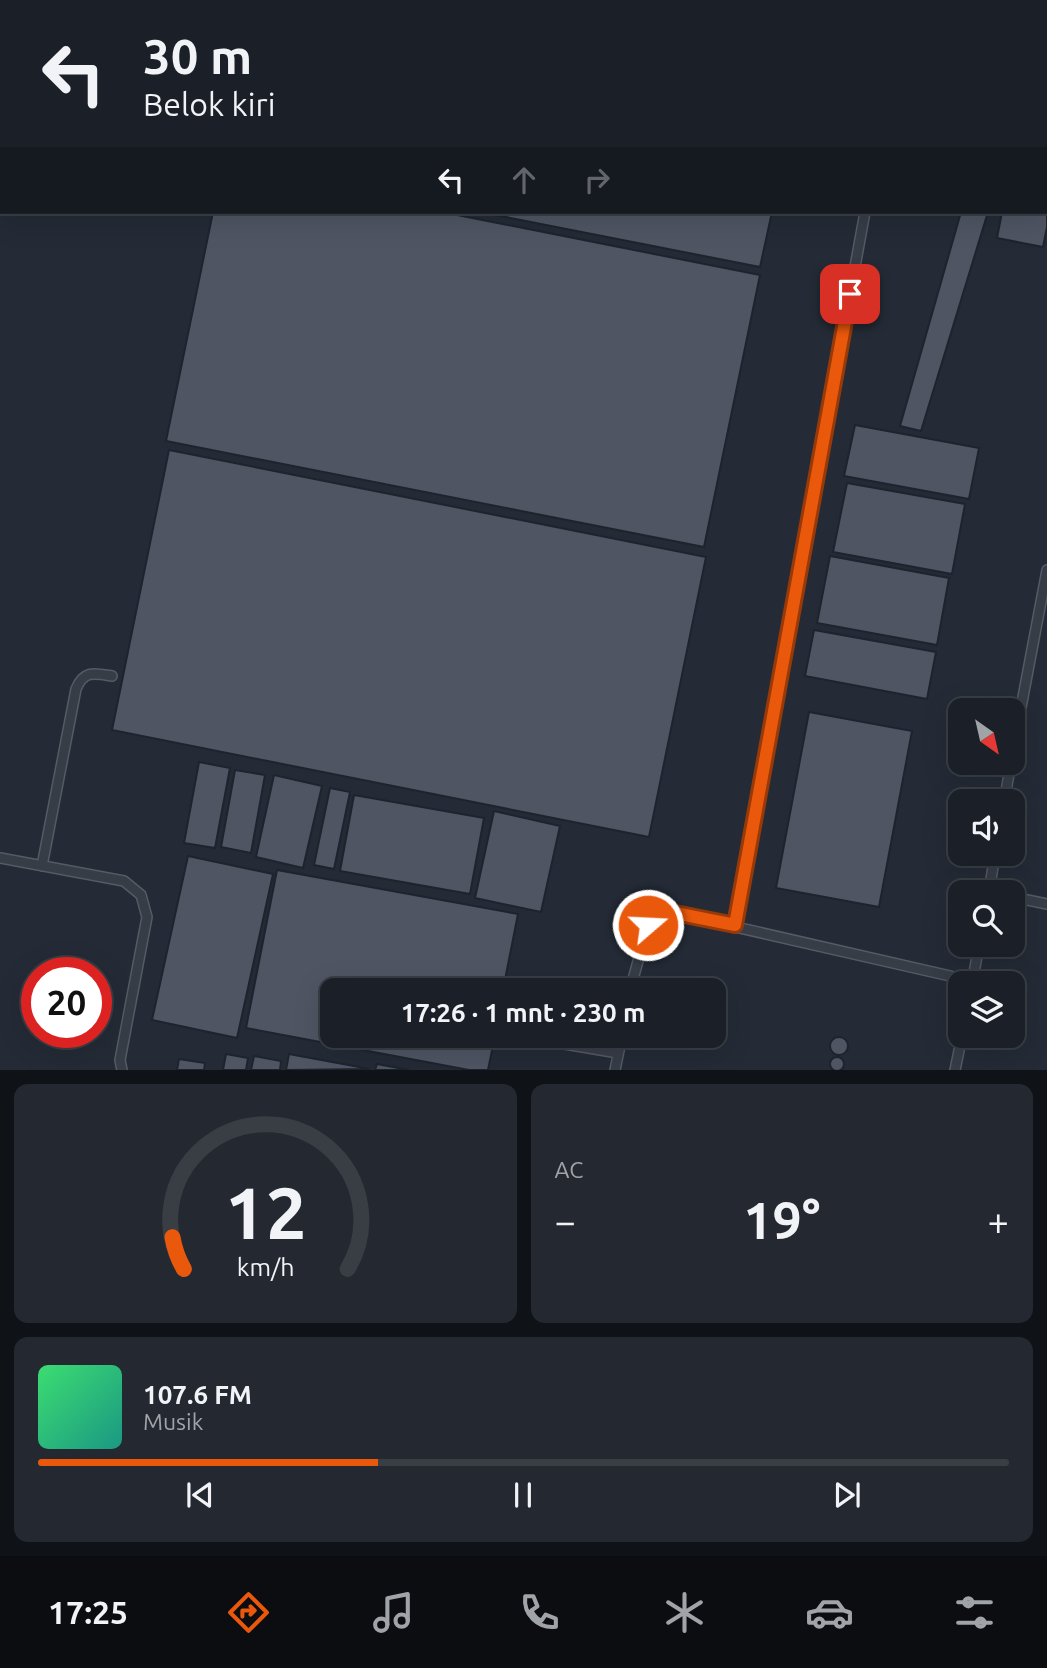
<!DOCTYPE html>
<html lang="id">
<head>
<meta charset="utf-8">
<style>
  body { margin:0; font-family:Ubuntu,sans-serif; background:#242830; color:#f1f3f6; height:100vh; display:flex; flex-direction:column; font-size:26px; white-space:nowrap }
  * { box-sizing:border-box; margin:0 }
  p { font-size:23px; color:#a0a3a8 }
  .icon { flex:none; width:38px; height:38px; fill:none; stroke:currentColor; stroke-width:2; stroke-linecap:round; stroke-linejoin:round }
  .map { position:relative; height:1070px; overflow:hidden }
  .side { display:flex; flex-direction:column; gap:14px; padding:14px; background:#0f1216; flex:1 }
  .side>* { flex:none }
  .guide { position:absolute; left:0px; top:0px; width:1048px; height:214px; box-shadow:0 7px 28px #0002,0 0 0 2px #393e45; background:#1b2028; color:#f1f3f6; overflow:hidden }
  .needle { width:46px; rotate:146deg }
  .controls { position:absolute; left:948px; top:698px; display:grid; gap:14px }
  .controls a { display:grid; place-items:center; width:77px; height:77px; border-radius:14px; background:#1b2028; box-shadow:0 7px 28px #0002,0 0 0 2px #393e45; font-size:35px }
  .speed { position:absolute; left:21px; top:957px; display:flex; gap:14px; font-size:35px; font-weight:700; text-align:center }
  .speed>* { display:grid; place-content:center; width:91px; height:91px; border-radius:50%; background:#1b2028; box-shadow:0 7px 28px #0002,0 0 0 2px #393e45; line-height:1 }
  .speed .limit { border:10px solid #d22; background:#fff; color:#111 }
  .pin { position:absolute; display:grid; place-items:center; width:60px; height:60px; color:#fff; margin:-30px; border-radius:14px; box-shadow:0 4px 10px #0006 }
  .me { position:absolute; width:77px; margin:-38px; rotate:71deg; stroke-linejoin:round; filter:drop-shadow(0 0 5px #0008) }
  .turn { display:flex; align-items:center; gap:24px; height:147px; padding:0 28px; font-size:32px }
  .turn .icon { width:91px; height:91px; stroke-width:2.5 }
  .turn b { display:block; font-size:49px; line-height:60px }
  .lanes { display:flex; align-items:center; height:66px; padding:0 28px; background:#0003; justify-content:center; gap:35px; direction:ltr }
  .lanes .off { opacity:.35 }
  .big { font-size:52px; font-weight:600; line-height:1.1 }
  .side .widget { flex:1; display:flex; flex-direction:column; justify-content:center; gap:10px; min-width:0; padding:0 24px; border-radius:14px; background:#242830 }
  .side .dial { align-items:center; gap:0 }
  .dial svg { height:182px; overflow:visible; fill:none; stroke:#393e45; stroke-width:7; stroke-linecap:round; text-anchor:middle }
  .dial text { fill:#f1f3f6; stroke:none }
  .song { display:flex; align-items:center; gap:21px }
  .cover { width:84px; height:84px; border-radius:10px; background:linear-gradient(135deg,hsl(140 70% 55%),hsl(170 70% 35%)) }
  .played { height:7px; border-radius:4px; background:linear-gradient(90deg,#ea580c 35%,#393e45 35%) }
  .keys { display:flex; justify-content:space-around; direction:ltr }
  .heat { display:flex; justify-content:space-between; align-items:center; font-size:38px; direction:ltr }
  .side .tiles { flex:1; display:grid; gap:14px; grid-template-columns:1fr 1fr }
  .widget:last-child { grid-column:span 2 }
  .trip { position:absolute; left:320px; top:978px; width:406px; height:70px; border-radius:14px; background:#1b2028; box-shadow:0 7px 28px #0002,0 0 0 2px #393e45; font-weight:600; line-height:70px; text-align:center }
  .dock { display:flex; height:112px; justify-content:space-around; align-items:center; background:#0b0d10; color:#a0a3a8 }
  .dock .icon { width:49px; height:49px }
  .dock .current { color:#ea580c }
  .dock b { font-size:32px; color:#f1f3f6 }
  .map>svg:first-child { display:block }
  .building { fill:#4f5563; stroke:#1e242e; stroke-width:2 }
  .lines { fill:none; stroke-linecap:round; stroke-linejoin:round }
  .service-casing { stroke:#555a65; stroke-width:12 }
  .service { stroke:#373d47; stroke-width:9 }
  .route-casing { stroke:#983908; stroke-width:18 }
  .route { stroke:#ea580c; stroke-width:12 }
</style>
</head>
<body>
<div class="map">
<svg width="1047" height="1070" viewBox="0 0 1047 1070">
  <rect width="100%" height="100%" fill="#242b36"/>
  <!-- building -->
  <path class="building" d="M3,0H50L3,2Z
    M55,0H102L54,2Z
    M240,0H351L240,2Z
    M354,0H441L353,2Z
    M448,0H491L448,2Z
    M511,0H868L510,2Z
    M1022,0H1047L1046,17V2Z
    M1047,195V227L1043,247L997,238L1002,212H1046Z
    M213,212H442L760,275L704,547L166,441Z
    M480,212H772L760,267Z
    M961,212H988L921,431L900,426Z
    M855,425L979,448L969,499L844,476Z
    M169,450L706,557L649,837L112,730Z
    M847,483L965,504L952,574L833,552Z
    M830,556L949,578L937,645L817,623Z
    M814,630L936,652L927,699L805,676Z
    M809,712L912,731L879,907L776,888Z
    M199,762L230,768L215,848L184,843Z
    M235,770L265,775L251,853L221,847Z
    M274,775L322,786L303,868L256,857Z
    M330,788L350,792L334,869L314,865Z
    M354,795L484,818L470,894L340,871Z
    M494,811L560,826L541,912L475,898Z
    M188,856L273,874L237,1038L152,1020Z
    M277,870L518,914L503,990H332V1036H495L488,1070H469L246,1028Z
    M830 1046a9 9 0 1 1 18 0a9 9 0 1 1-18 0Z
    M226,1054L248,1058L246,1070H223Z
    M289,1054L370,1069L286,1070Z
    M254,1056L281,1061L280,1070H251Z
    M830 1064a7 7 0 1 1 14 0a7 7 0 1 1-14 0Z
    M179,1059L205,1063L204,1070H177Z
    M377,1064L409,1070H375Z"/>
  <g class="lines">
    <!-- service casing -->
    <g class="service-casing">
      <path id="service" d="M903,2V0
        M1013,750L1047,570
        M1004,802L1011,763
        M0,858L124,881L141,895L147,917L120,1060L122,1070
        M42,866L76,689C84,670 94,673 112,676
        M989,892L995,854
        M1013,897L1047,904
        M735,925L865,212
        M972,984L979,945
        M630,990L648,925L670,912L972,981
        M541,1040L618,1053
        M615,1070L622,1036
        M955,1070L962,1036"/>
    </g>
    <!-- service -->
    <use href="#service" class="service"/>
  </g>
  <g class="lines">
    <!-- route casing -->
    <g class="route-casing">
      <path id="route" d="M648,925L670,912L735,925L850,294"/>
    </g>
    <!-- route -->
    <use href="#route" class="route"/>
  </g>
</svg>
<div class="controls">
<a><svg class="needle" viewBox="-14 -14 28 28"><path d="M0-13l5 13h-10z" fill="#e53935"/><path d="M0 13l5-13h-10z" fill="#a0a3a8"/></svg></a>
<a><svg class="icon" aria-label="sound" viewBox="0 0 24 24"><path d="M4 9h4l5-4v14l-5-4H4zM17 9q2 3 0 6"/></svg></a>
<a><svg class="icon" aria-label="search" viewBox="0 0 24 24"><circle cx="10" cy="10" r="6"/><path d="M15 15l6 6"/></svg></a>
<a><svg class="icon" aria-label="layers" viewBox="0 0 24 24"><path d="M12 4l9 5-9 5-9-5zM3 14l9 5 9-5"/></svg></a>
</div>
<div class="speed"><div class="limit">20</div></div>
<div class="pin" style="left:850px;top:294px;background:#d93025"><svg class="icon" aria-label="arrive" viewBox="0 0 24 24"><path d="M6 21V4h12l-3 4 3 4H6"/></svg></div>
<svg class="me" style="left:648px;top:925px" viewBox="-20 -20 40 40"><circle r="17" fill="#ea580c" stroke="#fff" stroke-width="3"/><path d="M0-11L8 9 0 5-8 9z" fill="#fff"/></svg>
<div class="trip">17:26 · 1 mnt · 230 m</div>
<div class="guide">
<div class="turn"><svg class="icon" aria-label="left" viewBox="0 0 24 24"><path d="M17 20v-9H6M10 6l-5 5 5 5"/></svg><div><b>30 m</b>Belok kiri</div></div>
<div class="lanes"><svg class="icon" aria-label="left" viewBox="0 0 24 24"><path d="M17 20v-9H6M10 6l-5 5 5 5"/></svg><svg class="icon off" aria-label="ahead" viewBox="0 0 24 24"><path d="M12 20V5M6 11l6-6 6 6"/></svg><svg class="icon off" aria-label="right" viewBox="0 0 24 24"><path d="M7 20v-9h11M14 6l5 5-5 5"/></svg></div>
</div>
</div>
<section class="side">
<div class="tiles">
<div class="widget dial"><svg viewBox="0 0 100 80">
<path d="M14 69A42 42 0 1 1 86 69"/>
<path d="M14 69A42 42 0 0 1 9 55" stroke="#ea580c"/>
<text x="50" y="56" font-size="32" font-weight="700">12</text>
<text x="50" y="72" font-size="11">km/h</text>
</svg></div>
<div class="widget"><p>AC</p>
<div class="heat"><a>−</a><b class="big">19°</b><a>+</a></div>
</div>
<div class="widget">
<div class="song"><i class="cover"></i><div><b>107.6 FM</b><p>Musik</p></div></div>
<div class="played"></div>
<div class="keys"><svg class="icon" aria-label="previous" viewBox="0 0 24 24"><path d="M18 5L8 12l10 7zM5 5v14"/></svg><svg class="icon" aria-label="pause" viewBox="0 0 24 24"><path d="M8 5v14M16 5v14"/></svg><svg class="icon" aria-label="next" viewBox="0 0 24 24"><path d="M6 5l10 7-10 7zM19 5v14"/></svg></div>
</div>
</div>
</section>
<nav class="dock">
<b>17:25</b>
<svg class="icon current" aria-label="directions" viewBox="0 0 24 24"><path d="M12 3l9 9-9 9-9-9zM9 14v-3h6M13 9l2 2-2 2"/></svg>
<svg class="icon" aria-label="music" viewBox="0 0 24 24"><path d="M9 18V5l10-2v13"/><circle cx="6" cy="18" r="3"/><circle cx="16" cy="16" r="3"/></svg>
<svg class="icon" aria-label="phone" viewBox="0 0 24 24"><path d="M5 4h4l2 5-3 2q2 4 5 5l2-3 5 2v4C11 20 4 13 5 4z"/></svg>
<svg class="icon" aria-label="climate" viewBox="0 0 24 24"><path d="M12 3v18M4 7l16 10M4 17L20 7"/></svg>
<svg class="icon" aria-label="car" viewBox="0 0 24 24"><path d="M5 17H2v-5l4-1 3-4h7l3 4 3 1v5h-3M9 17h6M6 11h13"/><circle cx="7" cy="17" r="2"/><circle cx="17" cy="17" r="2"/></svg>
<svg class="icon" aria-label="filters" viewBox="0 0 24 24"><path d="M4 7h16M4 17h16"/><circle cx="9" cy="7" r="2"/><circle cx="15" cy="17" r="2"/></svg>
</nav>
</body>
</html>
